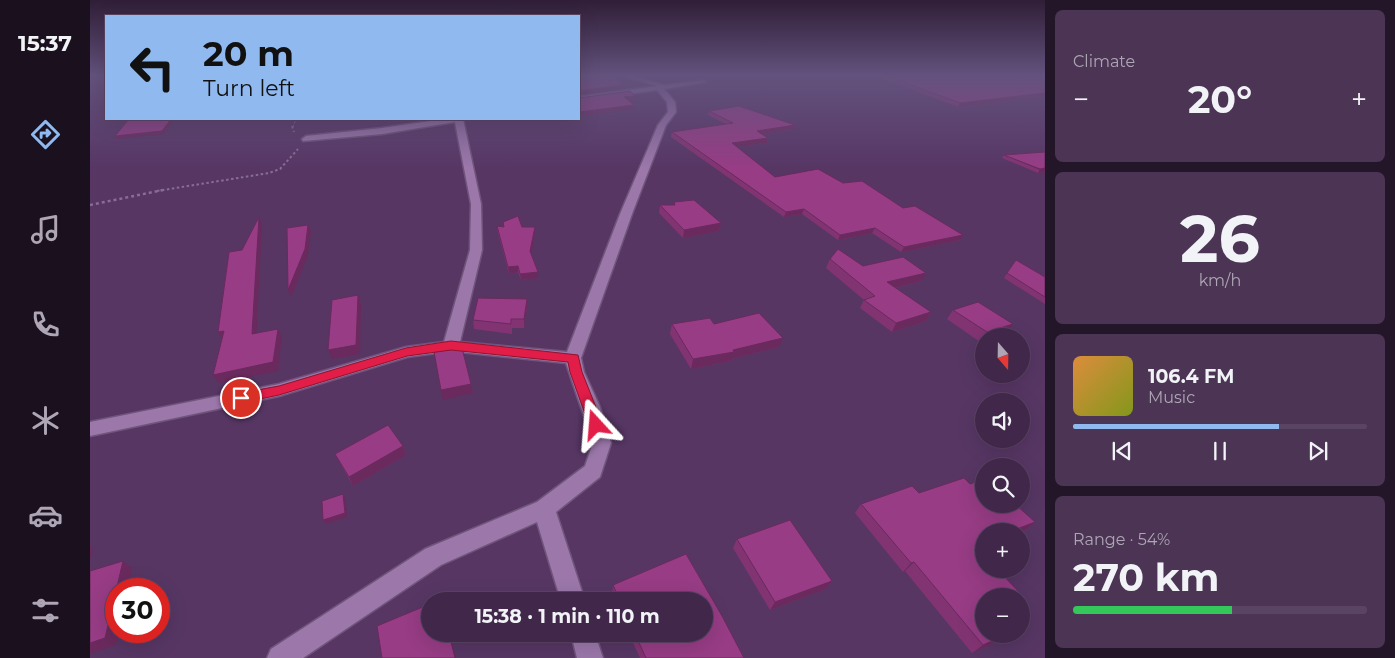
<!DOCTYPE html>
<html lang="en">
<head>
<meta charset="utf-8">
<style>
  body { margin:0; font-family:Montserrat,sans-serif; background:#4c3455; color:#f1f3f6; height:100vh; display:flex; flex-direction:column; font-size:19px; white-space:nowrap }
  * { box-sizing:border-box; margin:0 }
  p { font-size:16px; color:#aea6b5 }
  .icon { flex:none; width:28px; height:28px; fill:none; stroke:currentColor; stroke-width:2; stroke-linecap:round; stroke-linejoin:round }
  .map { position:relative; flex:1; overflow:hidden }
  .panel { display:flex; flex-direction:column; gap:10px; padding:10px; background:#241629; width:350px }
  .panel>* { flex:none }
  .banner { position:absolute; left:15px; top:15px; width:475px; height:105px; border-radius:0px; box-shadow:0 5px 20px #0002,0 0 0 1px #5a4463; background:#90b9f0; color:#111; overflow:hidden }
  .needle { width:32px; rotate:160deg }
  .fabs { position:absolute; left:885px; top:328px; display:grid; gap:10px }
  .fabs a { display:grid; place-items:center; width:55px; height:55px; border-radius:50%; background:#41284b; box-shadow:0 5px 20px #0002,0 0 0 1px #5a4463; font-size:25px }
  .speed { position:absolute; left:15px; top:578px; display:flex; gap:10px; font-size:25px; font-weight:700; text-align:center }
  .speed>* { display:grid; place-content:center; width:65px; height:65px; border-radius:50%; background:#41284b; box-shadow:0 5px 20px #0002,0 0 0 1px #5a4463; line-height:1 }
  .speed .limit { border:8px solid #d22; background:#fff; color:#111 }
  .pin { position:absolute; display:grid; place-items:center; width:42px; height:42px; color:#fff; margin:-21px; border:2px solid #fff; border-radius:50%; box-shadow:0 1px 5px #0007 }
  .me { position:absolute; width:55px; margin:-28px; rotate:341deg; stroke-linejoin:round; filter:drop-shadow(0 0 4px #0008) }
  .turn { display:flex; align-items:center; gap:18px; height:105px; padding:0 15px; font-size:22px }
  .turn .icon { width:65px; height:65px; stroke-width:2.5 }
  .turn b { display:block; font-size:35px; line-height:42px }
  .big { font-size:38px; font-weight:700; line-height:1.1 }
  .panel .tile { flex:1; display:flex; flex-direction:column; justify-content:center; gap:8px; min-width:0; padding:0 18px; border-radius:8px; background:#4c3455 }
  .panel .dial { align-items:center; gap:0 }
  .dial b { font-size:65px; line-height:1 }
  .song { display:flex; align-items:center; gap:15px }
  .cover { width:60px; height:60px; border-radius:8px; background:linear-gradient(135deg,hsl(30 70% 55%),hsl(70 70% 35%)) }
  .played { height:5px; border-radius:2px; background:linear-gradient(90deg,#90b9f0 70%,#5a4463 70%) }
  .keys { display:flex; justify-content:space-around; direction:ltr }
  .heat { display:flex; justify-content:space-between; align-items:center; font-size:28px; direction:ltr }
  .charge { height:8px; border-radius:4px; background:linear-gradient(90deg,#34c759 54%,#5a4463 0) }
  .trip { position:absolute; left:331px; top:592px; width:292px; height:50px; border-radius:25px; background:#41284b; box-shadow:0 5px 20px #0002,0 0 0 1px #5a4463; font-weight:700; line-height:50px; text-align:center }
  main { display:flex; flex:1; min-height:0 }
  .tabs { display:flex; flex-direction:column; width:90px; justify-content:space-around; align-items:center; background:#1a101e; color:#aea6b5 }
  .tabs .icon { width:35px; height:35px }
  .tabs .active { color:#90b9f0 }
  .tabs b { font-size:22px; color:#f1f3f6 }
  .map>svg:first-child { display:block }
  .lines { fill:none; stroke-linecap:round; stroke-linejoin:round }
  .street-casing { stroke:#70547b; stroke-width:3 }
  .path-far2 { stroke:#896d95; stroke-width:1; stroke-dasharray:2 2; stroke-linecap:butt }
  .path-far1 { stroke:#896d95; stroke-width:2; stroke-dasharray:2.5 2.5; stroke-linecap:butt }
  .path { stroke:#896d95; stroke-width:2.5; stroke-dasharray:3 3; stroke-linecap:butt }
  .street { fill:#9b77aa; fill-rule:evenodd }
  .wall { fill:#823472 }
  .shaded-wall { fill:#6a2a5d }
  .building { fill:#973c85; stroke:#6a2a5d }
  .route { fill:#e11d48; stroke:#92132f }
</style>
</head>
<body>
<main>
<nav class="tabs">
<b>15:37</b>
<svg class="icon active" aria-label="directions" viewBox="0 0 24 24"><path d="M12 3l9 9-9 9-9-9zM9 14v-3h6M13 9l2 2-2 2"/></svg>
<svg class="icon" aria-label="music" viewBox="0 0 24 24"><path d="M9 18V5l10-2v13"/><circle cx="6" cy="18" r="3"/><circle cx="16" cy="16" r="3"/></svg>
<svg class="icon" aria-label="phone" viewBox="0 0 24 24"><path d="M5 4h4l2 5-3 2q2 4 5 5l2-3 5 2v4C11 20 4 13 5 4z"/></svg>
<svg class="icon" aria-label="climate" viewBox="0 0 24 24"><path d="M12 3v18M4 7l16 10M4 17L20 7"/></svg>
<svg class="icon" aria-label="car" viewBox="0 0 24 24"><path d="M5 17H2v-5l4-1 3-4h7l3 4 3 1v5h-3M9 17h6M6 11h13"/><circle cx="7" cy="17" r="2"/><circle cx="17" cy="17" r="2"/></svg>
<svg class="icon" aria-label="filters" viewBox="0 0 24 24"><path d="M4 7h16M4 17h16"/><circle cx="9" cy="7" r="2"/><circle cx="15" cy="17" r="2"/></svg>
</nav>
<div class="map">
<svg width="955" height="658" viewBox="0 0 955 658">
  <rect width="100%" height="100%" fill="#573664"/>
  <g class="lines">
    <!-- street casing -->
    <g class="street-casing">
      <path id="street" d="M534,76H543L574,85L614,80L617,82L574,89L585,102L586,112L576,125L542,214L491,358L494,372L510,407L521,443L510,477L466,512L495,601H471L447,522L351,565L213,658H177L181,649L335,549L447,502L495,466L503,443L476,363L361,351L317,357L189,396L0,436V422L189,384L316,347L354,342L380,250L381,204L365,122L292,134L213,141L212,139L216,136L292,128L355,119H373L391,204L392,250L370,342L477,352L530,214L568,125L578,112L577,102L567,90L489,101V97L567,86Z
        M481,634H505L513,658H487Z"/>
    </g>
    <!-- path-far2 -->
    <path class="path-far2" d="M203,127L206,119"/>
    <!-- path-far1 -->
    <path class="path-far1" d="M202,126L204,132
      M67,191L179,173L190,169L208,149"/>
    <!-- path -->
    <path class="path" d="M0,205L73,190"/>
    <!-- street -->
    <use href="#street" class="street"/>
  </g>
  <!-- wall -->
  <path class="wall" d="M785,76H955V97L868,107Z
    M619,111L705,125L703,129L672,134L678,138L677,143L646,146L685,177L753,183L813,208L870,240L811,252L782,233L748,240L712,214L694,217L581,137L582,132L636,124L618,115Z
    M914,155L955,172L948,173L912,158Z
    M584,202L631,223L629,231L593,238L569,213L570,205H584Z
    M413,222L432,227L445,233L441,254L448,272V278L431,280L428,272L419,274L408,233L407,226L413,227Z
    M740,259L773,266L831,281L805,288L841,312L836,321L802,332L770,308L774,300L736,268Z
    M926,260L955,277V304L914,278Z
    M437,299V308L434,328H422V334L384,329L383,320Z
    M863,310L916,333L906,336H894V341L890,342L857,319Z
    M582,324H624L689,347L641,359V361L601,369L580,334Z
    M313,446L316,455L263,486L245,454Z
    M880,484L945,522L934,531L931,533V531L888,549L929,592L924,596H894V634H923L882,653L815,571L813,572L765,513L771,504L829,493Z
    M647,539L742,581L736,589L680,610L643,548Z
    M596,554L632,616L654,658H550L539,634H615V601H524L522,596L523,585Z"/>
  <!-- shaded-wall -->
  <path class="shaded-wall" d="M533,85V89L489,95V91Z
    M955,93V97L868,107L870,103Z
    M545,96V101L534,102V97Z
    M544,105V109L489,117V112Z
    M81,119H85L74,134L27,139L25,136Z
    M705,125L703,129L666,135L667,131Z
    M678,138L677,143L641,147L642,143Z
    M955,168V172L948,173L950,169Z
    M714,209L712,214L694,217L696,212Z
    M169,217L172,225L166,342L162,334Z
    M631,223L629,231L593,238L594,230Z
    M218,225L221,231L218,255L201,297L198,290Z
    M445,227V233L441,258L440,251Z
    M785,228L782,233L748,240L750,235Z
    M873,235L870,240L811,252L814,247Z
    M428,266V272L419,274L418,267Z
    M448,272V278L431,280L430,274Z
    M836,273L831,281L792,291L797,282Z
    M268,295L271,304L270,354L242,359L238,350Z
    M437,299V308L434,328V319Z
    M841,312L836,321L802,332L806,323Z
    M923,324L916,333L906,336H894L897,332Z
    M188,329L192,337L188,371L129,383L123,375Z
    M134,331L133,341L128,332Z
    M693,338L689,347L641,359V361L601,369L603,359Z
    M381,384L383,393L353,400L351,390Z
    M313,446L316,455L263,486L259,477Z
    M253,494L256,499L257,517L236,524L233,520Z
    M945,522L934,531L931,533V531H922Z
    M894,542V547L876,554L885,546Z
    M0,546L3,549L0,560Z
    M33,561L42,568L38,589H27Z
    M824,562L815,571L813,572L821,563Z
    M742,581L736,589L680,610L685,602Z
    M26,590V631H29L26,645L0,654V643Z
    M359,634H360L366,658H365Z
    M918,634H923L882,653L893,645Z"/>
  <!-- building -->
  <path class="building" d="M489,76H525L533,85L489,91Z
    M797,76H955V93L870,103Z
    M540,91L545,96L534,97L544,105L489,112V98Z
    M649,106L705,125L667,131L678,138L642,143L685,177L728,169L753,183L772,181L813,208L825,206L873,235L814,247L785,228L750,235L714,209L696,212L582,132L643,123L619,111Z
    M39,119H81L72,131L25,136Z
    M955,152V168L950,169L914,155Z
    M604,200L631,223L594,230L570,205H585L584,202Z
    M428,216L432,227H445L440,251L448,272L430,274L428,266L418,267L407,226L414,227L413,222Z
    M169,217L162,334L188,329L183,362L123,375L134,331L128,332L139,252L152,250Z
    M218,225L215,249L198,290L197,228Z
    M748,249L773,266L813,257L836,273L797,282L841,312L806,323L774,300L785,296L740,259Z
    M926,260L955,277V297L917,273Z
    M268,295L266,345L238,350L242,300Z
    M388,298L437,299L434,319H421V324L383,320Z
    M888,302L923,324L897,332L863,310Z
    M669,313L693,338L643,350L644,352L603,359L582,324L620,318L624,324Z
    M372,348L381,384L351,390L344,352Z
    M298,425L313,446L259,477L245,454Z
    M874,478L880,484L894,479V504H925L945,522L922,531H894V542L885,546L894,555V569H907L929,592L920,596H894V634H918L893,645L824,562L821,563L771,504L822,486L829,493Z
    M253,494L255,513L233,520L232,501Z
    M700,520L742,581L685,602L647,539Z
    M596,554L632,616L654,658H556L545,634H615V601H530L523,585Z
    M33,561L15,638L0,643V571Z
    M340,604V634H359L365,658H292L287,626Z"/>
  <!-- sky -->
  <linearGradient id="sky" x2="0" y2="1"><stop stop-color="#301e37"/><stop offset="0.45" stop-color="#63527d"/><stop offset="1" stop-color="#63527d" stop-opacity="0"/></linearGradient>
  <rect width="955" height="168" fill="url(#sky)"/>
  <!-- route -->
  <path class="route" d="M361,341L488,355L492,372L513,425L511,428L506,430L502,428L499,425L480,372L478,362L361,350L317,356L189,395L151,403L146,402L144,398L146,395L151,393L189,386L316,348Z"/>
</svg>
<div class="fabs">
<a><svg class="needle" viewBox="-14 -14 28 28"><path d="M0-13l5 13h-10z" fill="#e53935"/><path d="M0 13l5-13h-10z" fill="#aea6b5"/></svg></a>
<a><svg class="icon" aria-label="sound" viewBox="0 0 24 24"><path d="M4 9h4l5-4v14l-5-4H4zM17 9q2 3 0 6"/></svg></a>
<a><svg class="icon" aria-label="search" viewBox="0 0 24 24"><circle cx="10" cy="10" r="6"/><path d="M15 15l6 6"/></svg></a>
<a>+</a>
<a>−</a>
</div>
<div class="speed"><div class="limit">30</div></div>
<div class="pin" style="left:151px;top:398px;background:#d93025"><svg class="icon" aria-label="arrive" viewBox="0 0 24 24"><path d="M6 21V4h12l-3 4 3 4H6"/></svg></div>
<svg class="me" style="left:506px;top:425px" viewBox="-20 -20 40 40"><path d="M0-17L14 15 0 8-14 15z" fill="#e11d48" stroke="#fff" stroke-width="4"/></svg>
<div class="trip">15:38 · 1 min · 110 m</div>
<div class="banner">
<div class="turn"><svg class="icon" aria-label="left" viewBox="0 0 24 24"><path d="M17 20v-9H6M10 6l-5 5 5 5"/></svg><div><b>20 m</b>Turn left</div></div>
</div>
</div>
<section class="panel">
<div class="tile"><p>Climate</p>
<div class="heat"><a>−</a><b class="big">20°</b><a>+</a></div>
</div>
<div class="tile dial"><b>26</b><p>km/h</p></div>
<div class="tile">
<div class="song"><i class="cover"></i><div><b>106.4 FM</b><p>Music</p></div></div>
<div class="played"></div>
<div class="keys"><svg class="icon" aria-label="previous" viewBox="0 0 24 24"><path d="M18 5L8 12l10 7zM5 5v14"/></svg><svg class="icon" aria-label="pause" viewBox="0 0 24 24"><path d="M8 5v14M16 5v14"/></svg><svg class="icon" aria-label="next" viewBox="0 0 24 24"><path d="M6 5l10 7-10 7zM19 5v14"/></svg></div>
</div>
<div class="tile"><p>Range · 54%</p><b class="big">270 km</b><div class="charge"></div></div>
</section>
</main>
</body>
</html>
